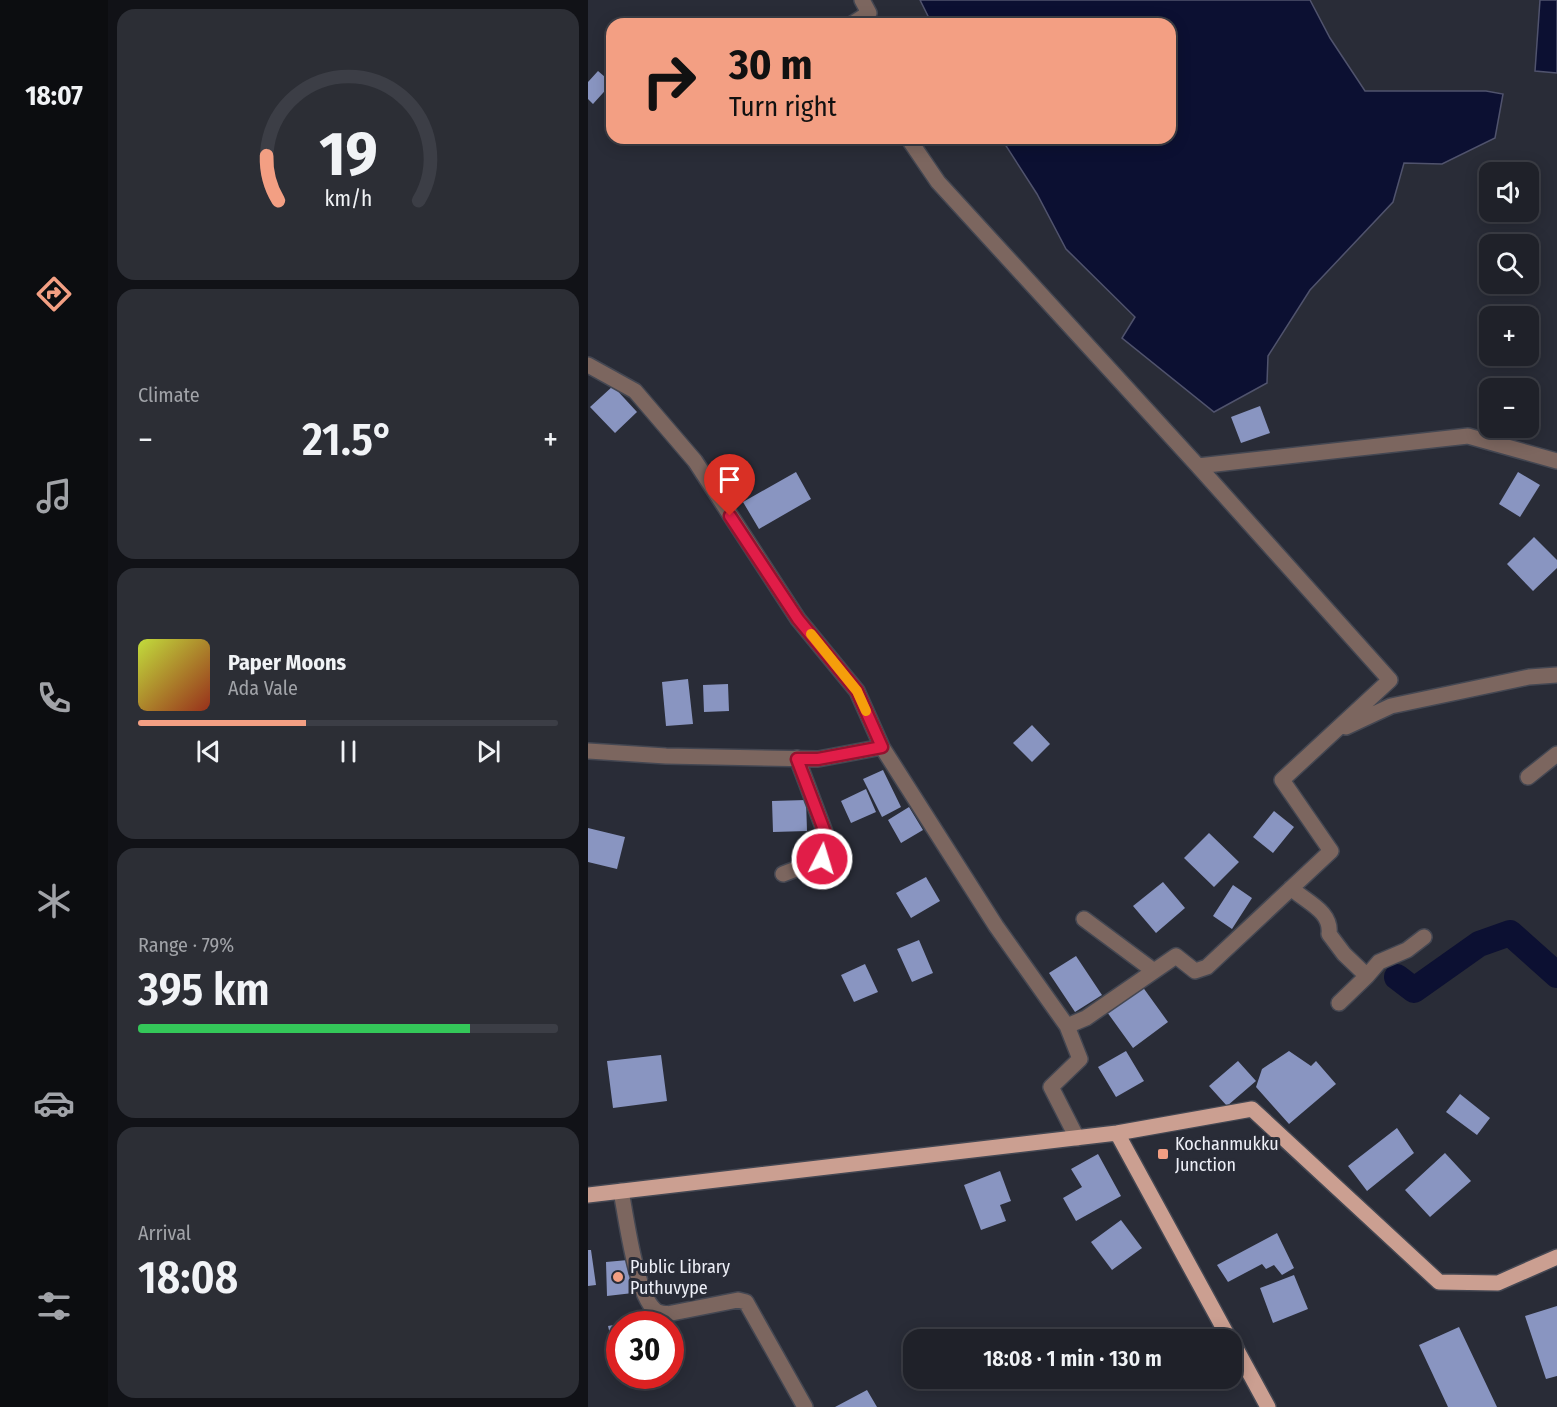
<!DOCTYPE html>
<html lang="en">
<head>
<meta charset="utf-8">
<style>
  body { margin:0; font-family:"Fira Sans Condensed",sans-serif; background:#2c2e35; color:#f1f3f6; height:100vh; display:flex; flex-direction:column; font-size:22px; white-space:nowrap }
  * { box-sizing:border-box; margin:0 }
  p { font-size:20px; color:#a1a3a8 }
  .icon { flex:none; width:33px; height:33px; fill:none; stroke:currentColor; stroke-width:2; stroke-linecap:round; stroke-linejoin:round }
  .map { position:relative; flex:1; overflow:hidden }
  .drawer { display:flex; flex-direction:column; gap:9px; padding:9px; background:#111217; width:480px }
  .drawer>* { flex:none }
  .guide { position:absolute; left:18px; top:18px; width:570px; height:126px; border-radius:18px; box-shadow:0 3px 15px #0003,0 0 0 2px #3c3e46; background:#f39f83; color:#111; overflow:hidden }
  .controls { position:absolute; left:891px; top:162px; display:grid; gap:12px }
  .controls a { display:grid; place-items:center; width:60px; height:60px; border-radius:12px; background:#1f2129; box-shadow:0 3px 15px #0003,0 0 0 2px #3c3e46; font-size:30px }
  .speed { position:absolute; left:18px; top:1311px; display:flex; gap:12px; font-size:30px; font-weight:700; text-align:center }
  .speed>* { display:grid; place-content:center; width:78px; height:78px; border-radius:50%; background:#1f2129; box-shadow:0 3px 15px #0003,0 0 0 2px #3c3e46; line-height:1 }
  .speed .limit { border:9px solid #d22; background:#fff; color:#111 }
  .pin { position:absolute; display:grid; place-items:center; width:51px; height:51px; color:#fff; margin:-62px -26px; border-radius:50% 50% 50% 0; rotate:-45deg; box-shadow:0 0 6px #0007 }
  .pin .icon { rotate:45deg }
  .me { position:absolute; width:66px; margin:-33px; rotate:5deg; stroke-linejoin:round; filter:drop-shadow(0 0 4px #0008) }
  .turn { display:flex; align-items:center; gap:21px; height:126px; padding:0 24px; font-size:27px }
  .turn .icon { width:78px; height:78px; stroke-width:2.5 }
  .turn b { display:block; font-size:42px; line-height:51px }
  .big { font-size:45px; font-weight:600; line-height:1.1 }
  .drawer .widget { flex:1; display:flex; flex-direction:column; justify-content:center; gap:9px; min-width:0; padding:0 21px; border-radius:18px; background:#2c2e35 }
  .drawer .dial { align-items:center; gap:0 }
  .dial svg { height:156px; overflow:visible; fill:none; stroke:#3c3e46; stroke-width:7; stroke-linecap:round; text-anchor:middle }
  .dial text { fill:#f1f3f6; stroke:none }
  .song { display:flex; align-items:center; gap:18px }
  .cover { width:72px; height:72px; border-radius:9px; background:linear-gradient(135deg,hsl(70 70% 55%),hsl(10 70% 35%)) }
  .played { height:6px; border-radius:3px; background:linear-gradient(90deg,#f39f83 40%,#3c3e46 40%) }
  .keys { display:flex; justify-content:space-around; direction:ltr }
  .heat { display:flex; justify-content:space-between; align-items:center; font-size:33px; direction:ltr }
  .charge { height:9px; border-radius:4px; background:linear-gradient(90deg,#34c759 79%,#3c3e46 0) }
  .trip { position:absolute; left:315px; top:1329px; width:339px; height:60px; border-radius:18px; background:#1f2129; box-shadow:0 3px 15px #0003,0 0 0 2px #3c3e46; font-weight:600; line-height:60px; text-align:center }
  main { display:flex; flex:1; min-height:0 }
  .dock { display:flex; flex-direction:column; width:108px; justify-content:space-around; align-items:center; background:#0c0d10; color:#a1a3a8 }
  .dock .icon { width:42px; height:42px }
  .dock .selected { color:#f39f83 }
  .dock b { font-size:27px; color:#f1f3f6 }
  .map>svg:first-child { display:block }
  .water { fill:#0c1032; stroke:#50536d; stroke-width:1.5 }
  .lines { fill:none; stroke-linecap:round; stroke-linejoin:round }
  .canal { stroke:#0c1032; stroke-width:26 }
  .building { fill:#8995c1 }
  .minor-casing { stroke:#444752; stroke-width:18 }
  .major-casing { stroke:#444752; stroke-width:18 }
  .minor { stroke:#7c665f; stroke-width:15 }
  .major { stroke:#cb9f91; stroke-width:15 }
  .route-casing { stroke:#92132f; stroke-width:15 }
  .route { stroke:#e11d48; stroke-width:10 }
  .slow { stroke:#f59e0b; stroke-width:10 }
  .poi-dot { fill:#f39f83; stroke:#292c37; stroke-width:2 }
  .labels { text-anchor:middle; dominant-baseline:central; stroke-width:6; stroke-linejoin:round; paint-order:stroke }
  .poi-label { font-size:18px; fill:#edeff7; stroke:#292c37; text-anchor:start }
</style>
</head>
<body>
<main>
<nav class="dock">
<b>18:07</b>
<svg class="icon selected" aria-label="directions" viewBox="0 0 24 24"><path d="M12 3l9 9-9 9-9-9zM9 14v-3h6M13 9l2 2-2 2"/></svg>
<svg class="icon" aria-label="music" viewBox="0 0 24 24"><path d="M9 18V5l10-2v13"/><circle cx="6" cy="18" r="3"/><circle cx="16" cy="16" r="3"/></svg>
<svg class="icon" aria-label="phone" viewBox="0 0 24 24"><path d="M5 4h4l2 5-3 2q2 4 5 5l2-3 5 2v4C11 20 4 13 5 4z"/></svg>
<svg class="icon" aria-label="climate" viewBox="0 0 24 24"><path d="M12 3v18M4 7l16 10M4 17L20 7"/></svg>
<svg class="icon" aria-label="car" viewBox="0 0 24 24"><path d="M5 17H2v-5l4-1 3-4h7l3 4 3 1v5h-3M9 17h6M6 11h13"/><circle cx="7" cy="17" r="2"/><circle cx="17" cy="17" r="2"/></svg>
<svg class="icon" aria-label="filters" viewBox="0 0 24 24"><path d="M4 7h16M4 17h16"/><circle cx="9" cy="7" r="2"/><circle cx="15" cy="17" r="2"/></svg>
</nav>
<section class="drawer">
<div class="widget dial"><svg viewBox="0 0 100 80">
<path d="M14 69A42 42 0 1 1 86 69"/>
<path d="M14 69A42 42 0 0 1 8 46" stroke="#f39f83"/>
<text x="50" y="56" font-size="32" font-weight="700">19</text>
<text x="50" y="72" font-size="11">km/h</text>
</svg></div>
<div class="widget"><p>Climate</p>
<div class="heat"><a>−</a><b class="big">21.5°</b><a>+</a></div>
</div>
<div class="widget">
<div class="song"><i class="cover"></i><div><b>Paper Moons</b><p>Ada Vale</p></div></div>
<div class="played"></div>
<div class="keys"><svg class="icon" aria-label="previous" viewBox="0 0 24 24"><path d="M18 5L8 12l10 7zM5 5v14"/></svg><svg class="icon" aria-label="pause" viewBox="0 0 24 24"><path d="M8 5v14M16 5v14"/></svg><svg class="icon" aria-label="next" viewBox="0 0 24 24"><path d="M6 5l10 7-10 7zM19 5v14"/></svg></div>
</div>
<div class="widget"><p>Range · 79%</p><b class="big">395 km</b><div class="charge"></div></div>
<div class="widget"><p>Arrival</p><b class="big">18:08</b></div>
</section>
<div class="map">
<svg width="969" height="1407" viewBox="0 0 969 1407">
  <rect width="100%" height="100%" fill="#292c37"/>
  <!-- water -->
  <path class="water" d="M332,0H722L742,38L777,91H898L915,94L907,138L854,164L816,163L805,202L722,290L680,356L679,383L626,412L534,338L547,317L478,249L449,194L413,138H582V24H344Z
    M952,0H969V73L947,71Z"/>
  <g class="lines">
    <!-- canal -->
    <path class="canal" d="M809,977L826,990L891,944L922,933L969,975"/>
  </g>
  <!-- building -->
  <path class="building" d="M10,71L24,83L5,104L0,99V82Z
    M25,386L49,412L27,433L2,407Z
    M672,406L682,433L653,443L643,417Z
    M208,472L223,499L171,529L155,502Z
    M930,472L952,485L932,517L911,504Z
    M946,537L969,560V568L945,591L919,564Z
    M100,679L105,724L78,726L74,682Z
    M140,684L141,711L116,712L115,685Z
    M444,725L462,744L444,762L425,743Z
    M295,770L313,807L294,817L275,779Z
    M278,789L288,812L263,823L253,801Z
    M218,800L219,831L185,832L184,801Z
    M321,807L335,830L313,843L300,820Z
    M686,811L706,827L685,853L665,837Z
    M0,828L37,837L29,869L0,862Z
    M621,833L651,862L626,887L596,858Z
    M338,877L352,901L323,918L308,893Z
    M575,882L597,908L568,933L545,906Z
    M645,885L664,898L644,929L625,916Z
    M331,940L345,973L324,982L309,949Z
    M488,956L514,995L487,1012L461,973Z
    M277,964L290,992L266,1002L253,975Z
    M554,986L580,1022L545,1048L519,1012Z
    M538,1051L556,1081L528,1097L510,1067Z
    M701,1051L723,1066L728,1061L748,1084L701,1124L668,1087L674,1069Z
    M73,1055L79,1101L25,1108L19,1061Z
    M650,1061L668,1081L639,1106L621,1086Z
    M872,1094L902,1118L889,1135L858,1112Z
    M809,1128L826,1153L779,1191L760,1166Z
    M857,1153L883,1181L842,1217L817,1190Z
    M510,1154L533,1196L488,1221L475,1198L494,1187L483,1169Z
    M412,1171L423,1201L412,1205L418,1221L393,1230L376,1185Z
    M533,1220L554,1248L524,1270L503,1242Z
    M689,1233L706,1268L694,1275L686,1265L678,1269L674,1264L640,1282L629,1265Z
    M0,1250H3L8,1285L0,1286Z
    M40,1260L45,1293L19,1296L18,1262Z
    M706,1275L720,1309L685,1323L672,1288Z
    M969,1306V1376L958,1379L937,1316Z
    M68,1316L69,1324H32V1323Z
    M32,1324V1372H31L20,1326Z
    M871,1327L909,1407H860L831,1345Z
    M279,1390L289,1407H247Z"/>
  <g class="lines">
    <!-- minor casing -->
    <g class="minor-casing">
      <path id="minor" d="M264,24L281,13L274,0
        M320,138L350,182L610,466L880,436L969,461
        M0,365L47,391L107,461L210,619L269,691L294,747L230,759L78,756L0,751
        M758,727L803,706L941,677L969,675
        M294,747L408,926L479,1026L492,1059L463,1087L489,1138
        M940,777L969,754
        M195,874L234,859L241,843L209,758
        M703,888C718,902 744,911 741,934L756,954L779,976L791,962L819,950L836,937
        M496,919L566,971
        M751,1003L779,976
        M479,1026L498,1018L588,956L607,971L619,967L743,851L694,780L802,680L610,466
        M33,1191C38,1217 48,1293 66,1309C69,1313 74,1313 79,1314L150,1300L158,1302L217,1407"/>
    </g>
    <!-- major casing -->
    <g class="major-casing">
      <path id="major" d="M529,1133L642,1340
        M0,1195L529,1133L664,1109L851,1282L910,1283L969,1257
        M644,1341L680,1407"/>
    </g>
    <!-- minor -->
    <use href="#minor" class="minor"/>
    <!-- major -->
    <use href="#major" class="major"/>
  </g>
  <g class="lines">
    <!-- route casing -->
    <g class="route-casing">
      <path id="route" d="M142,516L210,619L269,691L294,747L230,759H209L241,843L234,859"/>
    </g>
    <!-- route -->
    <use href="#route" class="route"/>
    <!-- slow -->
    <path class="slow" d="M223,634L269,691L278,711"/>
  </g>
  <!-- markers -->
  <g class="poi-dot">
    <rect x="569" y="1148" width="12" height="12" rx="3"/>
    <circle cx="30" cy="1277" r="6"/>
  </g>
  <g class="labels">
    <!-- poi labels -->
    <g class="poi-label">
      <text x="587" y="1144">Kochanmukku<tspan x="587" dy="21">Junction</tspan></text>
      <text x="42" y="1267">Public Library<tspan x="42" dy="21">Puthuvype</tspan></text>
    </g>
  </g>
</svg>
<div class="controls">
<a><svg class="icon" aria-label="sound" viewBox="0 0 24 24"><path d="M4 9h4l5-4v14l-5-4H4zM17 9q2 3 0 6"/></svg></a>
<a><svg class="icon" aria-label="search" viewBox="0 0 24 24"><circle cx="10" cy="10" r="6"/><path d="M15 15l6 6"/></svg></a>
<a>+</a>
<a>−</a>
</div>
<div class="speed"><div class="limit">30</div></div>
<div class="pin" style="left:142px;top:516px;background:#d93025"><svg class="icon" aria-label="arrive" viewBox="0 0 24 24"><path d="M6 21V4h12l-3 4 3 4H6"/></svg></div>
<svg class="me" style="left:234px;top:859px" viewBox="-20 -20 40 40"><circle r="17" fill="#e11d48" stroke="#fff" stroke-width="3"/><path d="M0-11L8 9 0 5-8 9z" fill="#fff"/></svg>
<div class="trip">18:08 · 1 min · 130 m</div>
<div class="guide">
<div class="turn"><svg class="icon" aria-label="right" viewBox="0 0 24 24"><path d="M7 20v-9h11M14 6l5 5-5 5"/></svg><div><b>30 m</b>Turn right</div></div>
</div>
</div>
</main>
</body>
</html>
